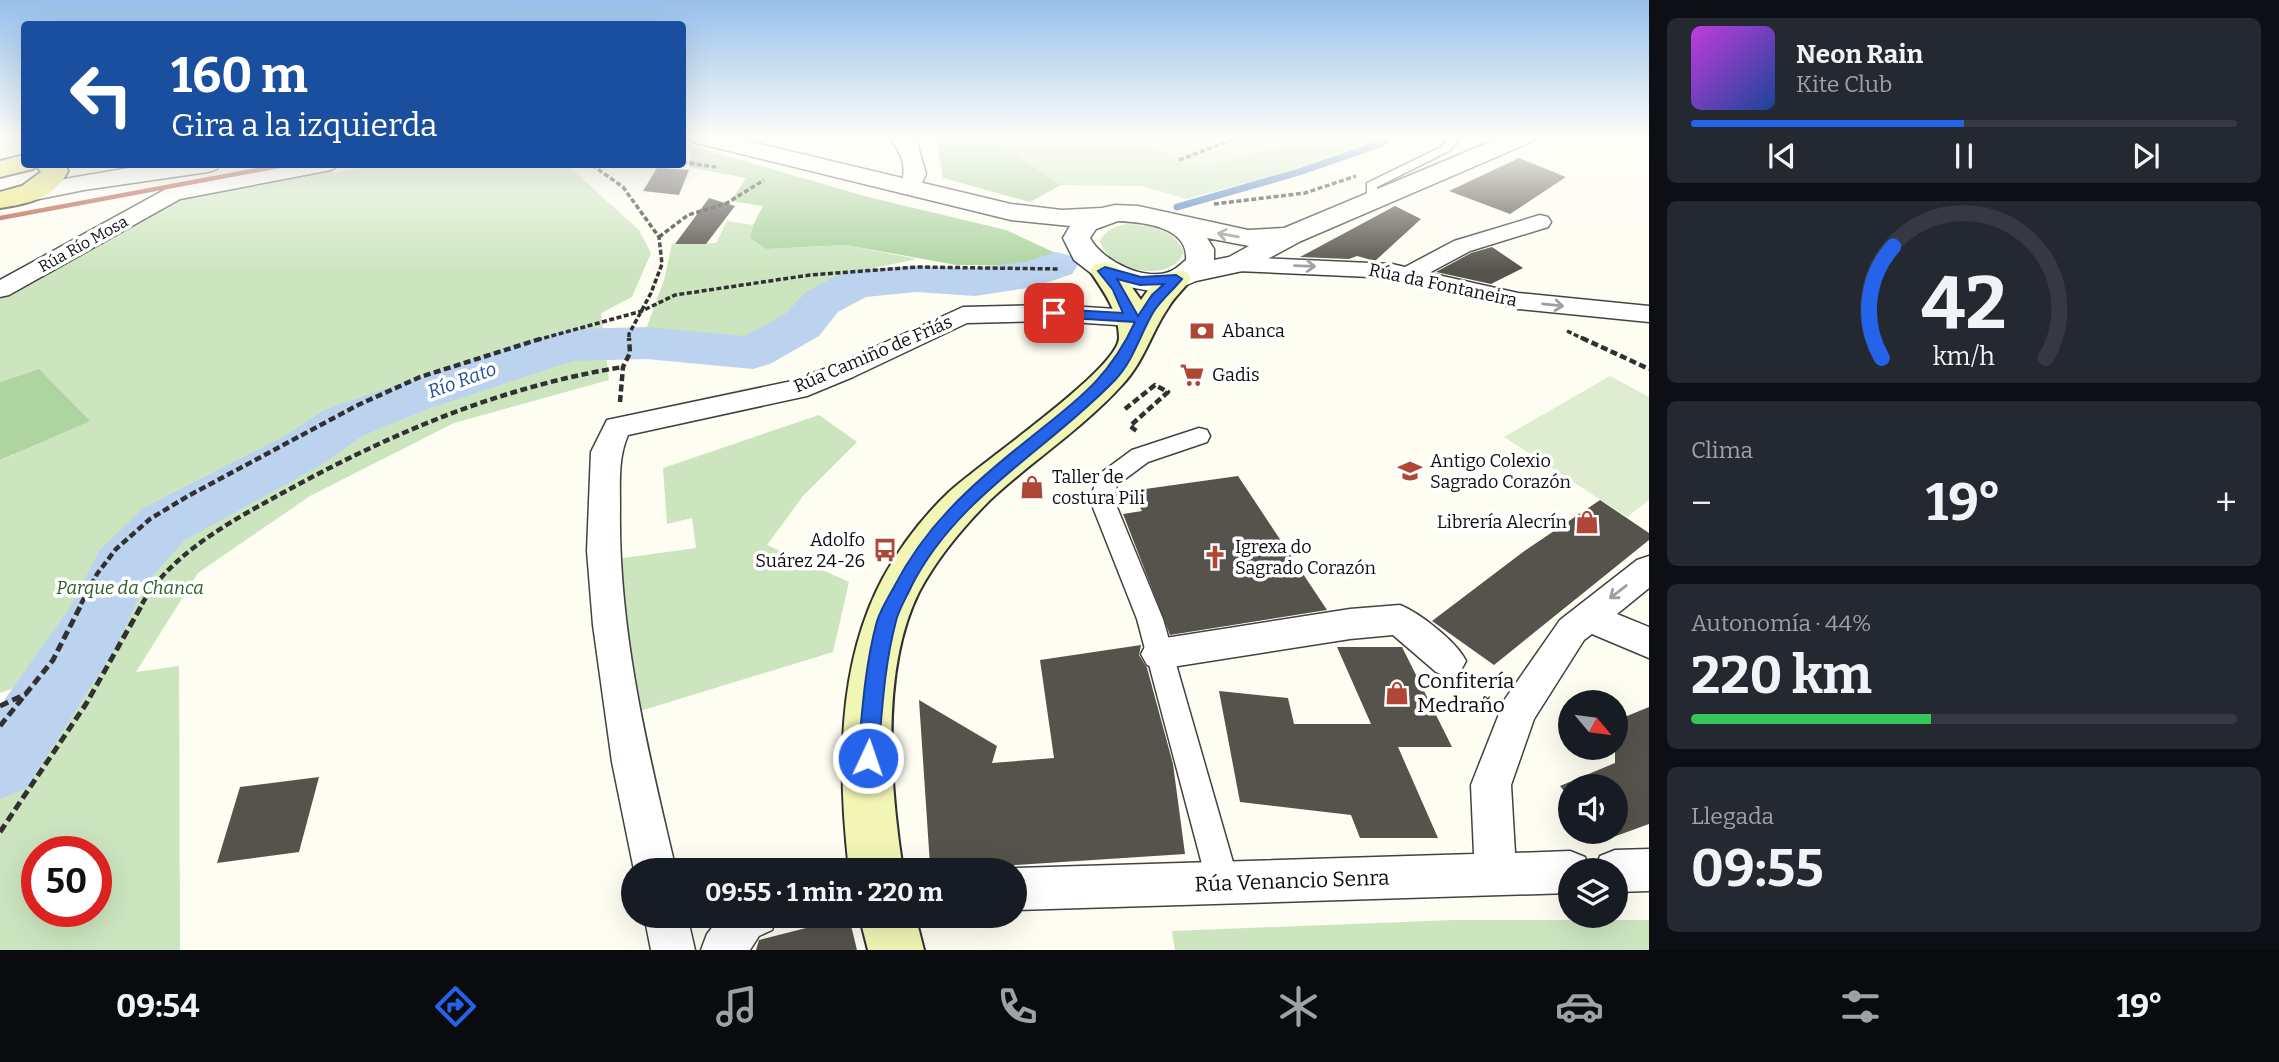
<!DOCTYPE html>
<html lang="es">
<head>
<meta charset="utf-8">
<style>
  body { margin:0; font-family:Bitter,serif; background:#242831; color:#f1f3f6; height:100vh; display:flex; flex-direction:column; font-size:26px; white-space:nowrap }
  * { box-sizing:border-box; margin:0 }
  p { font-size:23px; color:#9ea1a6 }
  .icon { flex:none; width:38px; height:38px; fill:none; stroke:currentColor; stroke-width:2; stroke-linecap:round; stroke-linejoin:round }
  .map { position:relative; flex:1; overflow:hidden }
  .drawer { display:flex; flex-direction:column; gap:18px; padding:18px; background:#0d0f14; width:630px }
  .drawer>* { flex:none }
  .banner { position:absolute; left:21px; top:21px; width:665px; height:147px; border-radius:7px; box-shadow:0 7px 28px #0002; background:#1a4fa0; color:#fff; overflow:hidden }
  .needle { width:46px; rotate:119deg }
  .controls { position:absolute; left:1558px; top:690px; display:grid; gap:14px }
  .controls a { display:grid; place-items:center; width:70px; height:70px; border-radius:50%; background:#171b24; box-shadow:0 7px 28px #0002; font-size:35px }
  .speed { position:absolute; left:21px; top:836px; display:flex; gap:14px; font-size:35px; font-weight:700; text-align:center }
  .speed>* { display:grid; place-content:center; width:91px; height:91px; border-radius:50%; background:#171b24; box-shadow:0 7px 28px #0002; line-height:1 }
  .speed .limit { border:10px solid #d22; background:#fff; color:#111 }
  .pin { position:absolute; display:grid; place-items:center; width:60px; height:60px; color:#fff; margin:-30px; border-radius:14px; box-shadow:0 4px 10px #0006 }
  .me { position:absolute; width:77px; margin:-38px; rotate:3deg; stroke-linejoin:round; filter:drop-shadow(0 0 5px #0008) }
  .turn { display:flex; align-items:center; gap:24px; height:147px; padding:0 35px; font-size:32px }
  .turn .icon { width:91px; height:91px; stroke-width:2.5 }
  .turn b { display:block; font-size:49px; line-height:60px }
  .big { font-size:52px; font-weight:700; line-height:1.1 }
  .drawer .card { flex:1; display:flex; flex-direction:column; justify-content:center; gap:10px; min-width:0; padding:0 24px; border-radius:10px; background:#242831 }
  .drawer .dial { align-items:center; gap:0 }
  .dial svg { height:182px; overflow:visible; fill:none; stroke:#363941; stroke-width:7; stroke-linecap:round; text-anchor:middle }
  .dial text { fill:#f1f3f6; stroke:none }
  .song { display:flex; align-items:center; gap:21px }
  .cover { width:84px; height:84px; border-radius:10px; background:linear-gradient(135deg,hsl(290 70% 55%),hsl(220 70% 35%)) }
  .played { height:7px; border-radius:4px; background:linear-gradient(90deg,#2563eb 50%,#363941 50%) }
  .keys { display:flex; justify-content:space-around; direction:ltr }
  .heat { display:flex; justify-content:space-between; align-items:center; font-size:38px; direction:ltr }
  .charge { height:10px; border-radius:5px; background:linear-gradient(90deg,#34c759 44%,#363941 0) }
  .trip { position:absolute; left:621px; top:858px; width:406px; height:70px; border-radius:35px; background:#171b24; box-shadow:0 7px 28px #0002; font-weight:700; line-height:70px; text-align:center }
  .tabs { display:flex; height:112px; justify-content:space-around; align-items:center; background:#090b0e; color:#9ea1a6 }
  .tabs .icon { width:49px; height:49px }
  .tabs .current { color:#2563eb }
  .tabs b { font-size:32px; color:#f1f3f6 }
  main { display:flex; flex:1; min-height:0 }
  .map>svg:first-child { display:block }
  .green { fill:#cce5bf; fill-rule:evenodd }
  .forest { fill:#aed4a0 }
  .pitch { fill:#deedd0 }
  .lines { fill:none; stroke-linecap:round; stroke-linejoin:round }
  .stream { stroke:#4b7cbf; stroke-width:7 }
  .river { fill:#bcd3f0; fill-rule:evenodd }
  .building { fill:#56524c }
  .service-casing { stroke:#424242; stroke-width:3 }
  .pedestrian-casing { stroke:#424242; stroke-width:3 }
  .minor-casing { stroke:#424242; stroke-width:3 }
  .tertiary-casing { stroke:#424242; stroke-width:3 }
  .secondary-casing { stroke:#313131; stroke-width:4 }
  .primary-casing { stroke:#202020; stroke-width:4 }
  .path-far2 { stroke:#313131; stroke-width:3.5; stroke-dasharray:5 2.5; stroke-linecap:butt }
  .path-far1 { stroke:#313131; stroke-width:4.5; stroke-dasharray:7 3.5; stroke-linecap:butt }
  .path { stroke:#313131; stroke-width:5; stroke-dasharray:9 4.5; stroke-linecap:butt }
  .service { fill:#fff; fill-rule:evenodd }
  .pedestrian { fill:#fff; fill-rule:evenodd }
  .minor { fill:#fff; fill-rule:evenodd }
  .tertiary { fill:#fff; fill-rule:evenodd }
  .secondary { fill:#f2f6b4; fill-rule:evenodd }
  .primary { fill:#e9e276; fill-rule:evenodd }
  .rail { stroke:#b04636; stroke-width:4.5 }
  .oneway { stroke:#9f9f9f }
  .route { fill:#2563eb; stroke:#184099; stroke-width:2; fill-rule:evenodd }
  .labels { text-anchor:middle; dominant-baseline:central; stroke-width:7; stroke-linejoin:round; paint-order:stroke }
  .far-street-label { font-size:16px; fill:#0f0f0f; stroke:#fff }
  .street-label { font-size:18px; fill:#0f0f0f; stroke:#fff }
  .poi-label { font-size:18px; fill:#0f0f0f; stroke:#fff; text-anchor:start }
  .park-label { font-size:18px; font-style:italic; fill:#276026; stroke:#fff }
  .water-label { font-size:19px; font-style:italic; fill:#255094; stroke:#fff }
  .near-poi-label { font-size:21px; fill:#0f0f0f; stroke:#fff; text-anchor:start }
  .near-street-label { font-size:21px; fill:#0f0f0f; stroke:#fff }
</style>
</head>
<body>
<main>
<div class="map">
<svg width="1649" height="950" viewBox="0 0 1649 950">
  <rect width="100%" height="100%" fill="#fdfdf2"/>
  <!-- green -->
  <path class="green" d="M988,137H1379L1347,151L1289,171L1187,199L1142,186L1061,185Z
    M380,165H567L639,230L651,253L632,297L601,313L609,380L454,423L310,496L198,573L136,672L179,666L180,950H0V706L17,687L0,693V460L13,455L39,369L0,382V299L170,199L322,169L336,173ZM37,852H96V912H37Z
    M727,221L753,225L750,238L766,249L846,245L917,259L864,270L779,334L750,346L669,333L645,332L664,280L672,244L716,243Z
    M1127,224C1149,225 1175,229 1184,252C1171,285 1108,271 1100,241C1106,229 1114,227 1127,224Z
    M819,415L857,442L803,496L767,545L849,582L833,652L637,712L616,559L696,548L692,518L667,524L663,468Z
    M1454,920H1649V950H1175L1172,931Z"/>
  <!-- forest -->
  <path class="forest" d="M940,137H988L1061,185L1030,202L943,178L938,147Z
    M692,146L868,197L1006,230L1060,255L1040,266L956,265L846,245L766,249L750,238L753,225L763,206L731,201L746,178L689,167Z
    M39,369L90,421L0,460V382Z"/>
  <!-- pitch -->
  <path class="pitch" d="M1137,137H1318L1204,167L1187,164Z
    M1610,376L1649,397V500L1627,517L1504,437Z"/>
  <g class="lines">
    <!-- stream -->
    <path class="stream" d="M1177,207L1299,172L1380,144L1389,137"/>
    <!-- river -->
    <path class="river" d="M1056,252L1072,256L1078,265L1072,274L1034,287L975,296L916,292L866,297L838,312L819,336L770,364L753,369L646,359L573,361L430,408L362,436L323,464L185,540L145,584L117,646L26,789L0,799V706L71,606L99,551L143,508L285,436L324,410L515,344L573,329L646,327L745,336L785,314L806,292L839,274L855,270L916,266L975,268L1025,262Z"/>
  </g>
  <!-- building -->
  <path class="building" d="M1519,158L1566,177L1510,214L1449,191Z
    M657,168L689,170L679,195L643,191Z
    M709,198L735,206L706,244H675Z
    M1395,206L1421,219L1375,261L1357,256L1349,259L1300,257Z
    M1492,247L1523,268L1491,284L1436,272L1471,253Z
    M1238,476L1327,610L1170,635L1123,514L1142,511L1131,491Z
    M1600,500L1649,533V540L1494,665L1432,621L1523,552Z
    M1141,645L1139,655L1147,668L1173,764L1185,854L1015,865L1009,870H941L930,865L919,700L997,746L992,763L1054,758L1040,660Z
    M1337,647H1402L1452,747H1398L1438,838H1360L1351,815L1240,802L1219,691L1288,698L1294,724H1371Z
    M1649,707V824L1605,840L1598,831H1615V786H1570V798L1560,786L1615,763V721Z
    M319,777L299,852L217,863L240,787Z
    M849,917L857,950H756L759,940Z"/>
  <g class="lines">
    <!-- service casing -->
    <g class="service-casing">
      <path id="service" d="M1450,137H1461L1449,151L1377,187V201L1367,203V183L1441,147Z"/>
    </g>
    <!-- pedestrian casing -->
    <g class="pedestrian-casing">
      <path id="pedestrian" d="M1199,428L1207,430L1210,436L1207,442L1148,462L1117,485L1114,500L1163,619L1239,883L1234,894L1223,899L1212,894L1207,883L1137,619L1090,500L1098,475L1132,450Z"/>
    </g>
    <!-- minor casing -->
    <g class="minor-casing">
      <path id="minor" d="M889,137H911L917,143L926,174L918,192H904L900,188C908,167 902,154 889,137Z
        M296,164H341L331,170L180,199L9,295L0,297V280L166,189Z
        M1540,215L1548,217L1551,222L1548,227L1470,251L1429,273L1518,293L1649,306V322L1518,309L1392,278L1237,271L1229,269L1225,264L1229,259L1237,257L1392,264L1405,267L1454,241Z
        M1054,305L1132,310L1141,312L1145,318L1141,324L1132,326L1054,321L967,323L853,377L807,396L628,435C618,458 620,482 620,508C618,630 648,752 676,870H634L612,762L593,625L587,551L591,452L607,420L792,381L835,365L963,307Z
        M1649,556V588L1617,614L1649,627V658L1592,634L1584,640L1534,719L1511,785L1515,853L1570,851L1585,857L1590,870H1570V893L1015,910V870H1011L1015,868L1474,854L1471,785L1505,699L1560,620L1637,560Z
        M1400,605C1420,613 1457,642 1466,661L1460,672L1448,677L1436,672L1393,635L1350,639L1159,669L1147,665L1141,654L1147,643L1159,639L1350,609Z
        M1649,849V891L1615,892V870H1595L1600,856L1615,850Z
        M644,915H687L695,950H651Z
        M722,915H778L772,930L759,936L750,950H701L707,934Z"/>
    </g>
    <!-- tertiary casing -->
    <g class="tertiary-casing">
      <path id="tertiary" d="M690,137H731L1011,204L1062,210L1102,208L1115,205L1138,206L1248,230L1284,228L1502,137H1534L1531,142L1301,241L1247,270L1196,281L1180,288L1156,292L1118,285L1092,274L1074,260L1063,238L1070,226L1011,220L693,142ZM1118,221C1141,222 1189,226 1186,260C1182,263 1177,268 1173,270C1148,284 1102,261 1090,238L1096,229ZM1207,238L1249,246L1229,257L1214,260V249Z
        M152,164H220L217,169L208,172L84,190L24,202L15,200L11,194L15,188L24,186Z"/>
    </g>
    <!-- secondary casing -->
    <g class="secondary-casing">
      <path id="secondary" d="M1105,262L1116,265L1141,300C1153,283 1164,267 1187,272L1191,279C1184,289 1174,297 1168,308C1151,333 1144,362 1122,385C1082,429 1033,460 990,500C963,527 937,558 919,592C880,670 890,786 903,870H849C838,773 836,666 883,578C900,547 922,518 947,494C976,466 1118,370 1119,338C1119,312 1104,292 1090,271L1094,265Z
        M859,915H915L924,950H868Z"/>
    </g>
    <!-- primary casing -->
    <g class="primary-casing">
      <path id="primary" d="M24,155V164H64L68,171C55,198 28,204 0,208V192L22,186L41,172L36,165L33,169L0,177V161Z"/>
    </g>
    <!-- path-far2 -->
    <path class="path-far2" d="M1179,160L1239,137
      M682,162L716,167
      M592,165L623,187L659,237L662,264L651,293L629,334V340
      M1214,204L1305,193L1356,176
      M659,237L688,215L727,203L764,180
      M1567,331L1586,340
      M537,340L642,311L675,295L810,275L917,267L1059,269"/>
    <!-- path-far1 -->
    <path class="path-far1" d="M1582,338L1649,369
      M620,402L623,367L630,353L629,338
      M1125,409L1155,385L1168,392L1130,426L1138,432
      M81,604L97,574L116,549L150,519L188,496L358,405L420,377L543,338
      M142,604C171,554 228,523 277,496C387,435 498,387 623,367"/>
    <!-- path -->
    <path class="path" d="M0,706L26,694
      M0,726L53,660L82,603
      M0,832L86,704L143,603"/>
    <!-- service -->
    <use href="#service" class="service"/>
    <!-- pedestrian -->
    <use href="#pedestrian" class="pedestrian"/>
    <!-- minor -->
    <use href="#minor" class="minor"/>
    <!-- tertiary -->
    <use href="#tertiary" class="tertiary"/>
    <!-- secondary -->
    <use href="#secondary" class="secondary"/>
    <!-- primary -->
    <use href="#primary" class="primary"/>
    <!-- rail -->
    <path class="rail" d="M0,218L290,164"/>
  </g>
  <!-- one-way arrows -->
  <defs><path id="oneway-shaft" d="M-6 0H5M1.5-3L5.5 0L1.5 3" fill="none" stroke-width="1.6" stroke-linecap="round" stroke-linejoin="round" transform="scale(1.75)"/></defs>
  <g class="oneway">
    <use href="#oneway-shaft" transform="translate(1228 235) rotate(-170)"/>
    <use href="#oneway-shaft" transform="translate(1305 266) rotate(2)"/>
    <use href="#oneway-shaft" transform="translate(1553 305) rotate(6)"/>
    <use href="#oneway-shaft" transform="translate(1618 592) rotate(142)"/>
  </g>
  <!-- sky -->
  <linearGradient id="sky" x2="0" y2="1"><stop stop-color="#96c0eb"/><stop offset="0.51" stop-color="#fefef9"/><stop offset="1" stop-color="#fefef9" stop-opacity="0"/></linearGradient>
  <rect width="1649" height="270" fill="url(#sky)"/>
  <!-- route -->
  <path class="route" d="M1105,267L1141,277L1176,275L1182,279C1173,290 1162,299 1154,311C1140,334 1134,360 1115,380C1048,450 956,497 911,587C906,598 899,609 896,621C884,666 882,712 878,758L875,765L868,768L861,765L858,758C862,712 865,665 877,621C881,609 888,598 894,587C926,525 971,485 1025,442C1074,402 1108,381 1135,322L1054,317L1048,313L1054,309L1123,313L1113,290L1098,271ZM1117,279L1140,285L1164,284L1152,295L1138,316Z"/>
  <!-- icons -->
  <defs>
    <g id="bank-bare" transform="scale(1.89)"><path d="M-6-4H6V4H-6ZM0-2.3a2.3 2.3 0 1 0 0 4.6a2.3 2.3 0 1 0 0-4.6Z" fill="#b04636" stroke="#fff" stroke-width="2.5" paint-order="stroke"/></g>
    <g id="supermarket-bare" transform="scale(1.89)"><path d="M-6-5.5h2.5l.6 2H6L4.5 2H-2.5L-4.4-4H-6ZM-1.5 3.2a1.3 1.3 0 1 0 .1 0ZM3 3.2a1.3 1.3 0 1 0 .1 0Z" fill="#b04636" stroke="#fff" stroke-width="2.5" paint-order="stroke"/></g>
    <g id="school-bare" transform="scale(1.89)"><path d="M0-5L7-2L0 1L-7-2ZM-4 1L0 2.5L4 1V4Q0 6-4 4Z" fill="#b04636" stroke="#fff" stroke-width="2.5" paint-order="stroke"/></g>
    <g id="shop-bare" transform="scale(1.89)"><path d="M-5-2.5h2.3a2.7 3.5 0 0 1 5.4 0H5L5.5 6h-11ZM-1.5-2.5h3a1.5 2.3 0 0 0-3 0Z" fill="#b04636" stroke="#fff" stroke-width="2.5" paint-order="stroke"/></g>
    <g id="bus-bare" transform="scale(1.89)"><path d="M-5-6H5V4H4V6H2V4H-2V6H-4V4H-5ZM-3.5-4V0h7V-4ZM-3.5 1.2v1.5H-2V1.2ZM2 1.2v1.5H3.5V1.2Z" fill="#b04636" stroke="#fff" stroke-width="2.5" paint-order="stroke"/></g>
    <g id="church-bare" transform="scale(1.89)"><path d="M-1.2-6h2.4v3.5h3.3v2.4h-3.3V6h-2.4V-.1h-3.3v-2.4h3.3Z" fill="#b04636" stroke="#fff" stroke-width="2.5" paint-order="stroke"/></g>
  </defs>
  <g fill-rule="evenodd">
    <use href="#bank-bare" x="1202" y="331"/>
    <use href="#supermarket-bare" x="1192" y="375"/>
    <use href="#school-bare" x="1410" y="471"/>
    <use href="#shop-bare" x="1032" y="487"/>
    <use href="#shop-bare" x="1587" y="522"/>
    <use href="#bus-bare" x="885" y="550"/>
    <use href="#church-bare" x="1215" y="557"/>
    <use href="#shop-bare" x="1397" y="693"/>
  </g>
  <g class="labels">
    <!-- far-street labels -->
    <g class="far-street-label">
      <text transform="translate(83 244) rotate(-29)">Rúa Río Mosa</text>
    </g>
    <!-- street labels -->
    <g class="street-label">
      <text transform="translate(1443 285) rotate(12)">Rúa da Fontaneira</text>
      <text transform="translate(873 354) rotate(-23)">Rúa Camiño de Friás</text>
    </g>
    <!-- poi labels -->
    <g class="poi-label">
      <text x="1222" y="331">Abanca</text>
      <text x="1212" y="375">Gadis</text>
      <text x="1430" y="461">Antigo Colexio<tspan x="1430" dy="21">Sagrado Corazón</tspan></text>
      <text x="1052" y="477">Taller de<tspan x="1052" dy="21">costura Pili</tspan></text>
      <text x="1567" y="522" text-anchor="end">Librería Alecrín</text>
      <text x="865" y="540" text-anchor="end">Adolfo<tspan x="865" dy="21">Suárez 24-26</tspan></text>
      <text x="1235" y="547">Igrexa do<tspan x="1235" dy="21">Sagrado Corazón</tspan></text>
    </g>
    <!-- park labels -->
    <g class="park-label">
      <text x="130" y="588">Parque da Chanca</text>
    </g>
    <!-- water labels -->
    <g class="water-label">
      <text transform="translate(462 380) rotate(-20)">Río Rato</text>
    </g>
    <!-- near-poi labels -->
    <g class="near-poi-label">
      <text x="1417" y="681">Confitería<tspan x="1417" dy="24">Medraño</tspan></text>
    </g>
    <!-- near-street labels -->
    <g class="near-street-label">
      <text transform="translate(1292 881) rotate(-2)">Rúa Venancio Senra</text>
    </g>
  </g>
</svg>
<div class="controls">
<a><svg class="needle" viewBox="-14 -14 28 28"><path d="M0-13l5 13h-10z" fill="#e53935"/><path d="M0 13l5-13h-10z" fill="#9ea1a6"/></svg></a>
<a><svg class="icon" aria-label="sound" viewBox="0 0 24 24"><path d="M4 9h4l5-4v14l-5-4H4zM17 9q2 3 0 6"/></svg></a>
<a><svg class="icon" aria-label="layers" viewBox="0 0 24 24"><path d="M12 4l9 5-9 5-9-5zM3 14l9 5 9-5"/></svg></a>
</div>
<div class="speed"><div class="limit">50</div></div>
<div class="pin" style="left:1054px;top:313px;background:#d93025"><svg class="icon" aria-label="arrive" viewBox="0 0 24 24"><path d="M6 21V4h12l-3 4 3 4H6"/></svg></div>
<svg class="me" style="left:868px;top:758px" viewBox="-20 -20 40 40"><circle r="17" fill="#2563eb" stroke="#fff" stroke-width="3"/><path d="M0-11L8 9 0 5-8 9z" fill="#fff"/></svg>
<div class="trip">09:55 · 1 min · 220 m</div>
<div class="banner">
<div class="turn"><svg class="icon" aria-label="left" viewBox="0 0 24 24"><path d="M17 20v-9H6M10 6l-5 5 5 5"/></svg><div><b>160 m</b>Gira a la izquierda</div></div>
</div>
</div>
<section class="drawer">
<div class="card">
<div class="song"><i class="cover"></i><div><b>Neon Rain</b><p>Kite Club</p></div></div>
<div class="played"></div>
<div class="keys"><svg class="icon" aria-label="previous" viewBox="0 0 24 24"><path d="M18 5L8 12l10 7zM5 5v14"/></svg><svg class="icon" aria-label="pause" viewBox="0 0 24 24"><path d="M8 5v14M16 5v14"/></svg><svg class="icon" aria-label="next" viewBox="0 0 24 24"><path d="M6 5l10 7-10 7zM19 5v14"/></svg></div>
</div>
<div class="card dial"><svg viewBox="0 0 100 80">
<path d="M14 69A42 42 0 1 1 86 69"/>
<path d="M14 69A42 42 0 0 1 19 20" stroke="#2563eb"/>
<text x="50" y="56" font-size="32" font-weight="700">42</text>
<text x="50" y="72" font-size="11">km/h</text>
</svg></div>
<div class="card"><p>Clima</p>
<div class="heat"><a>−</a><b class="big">19°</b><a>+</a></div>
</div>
<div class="card"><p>Autonomía · 44%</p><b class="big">220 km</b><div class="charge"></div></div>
<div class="card"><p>Llegada</p><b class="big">09:55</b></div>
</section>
</main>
<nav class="tabs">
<b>09:54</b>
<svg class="icon current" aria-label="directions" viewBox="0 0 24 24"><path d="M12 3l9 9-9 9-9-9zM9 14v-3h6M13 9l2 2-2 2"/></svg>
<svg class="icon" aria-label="music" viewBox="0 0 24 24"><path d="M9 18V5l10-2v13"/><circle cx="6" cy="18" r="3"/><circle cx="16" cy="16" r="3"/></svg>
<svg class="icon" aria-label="phone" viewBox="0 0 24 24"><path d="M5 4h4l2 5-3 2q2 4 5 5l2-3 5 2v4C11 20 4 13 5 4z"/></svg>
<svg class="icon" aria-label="climate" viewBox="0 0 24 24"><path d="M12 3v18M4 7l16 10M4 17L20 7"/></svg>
<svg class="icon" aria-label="car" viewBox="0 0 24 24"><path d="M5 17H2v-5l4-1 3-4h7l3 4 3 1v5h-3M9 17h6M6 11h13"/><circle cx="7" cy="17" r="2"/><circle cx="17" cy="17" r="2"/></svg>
<svg class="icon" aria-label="filters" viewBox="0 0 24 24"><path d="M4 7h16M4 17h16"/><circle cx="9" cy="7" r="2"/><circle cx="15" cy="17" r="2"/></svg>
<b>19°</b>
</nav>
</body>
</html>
